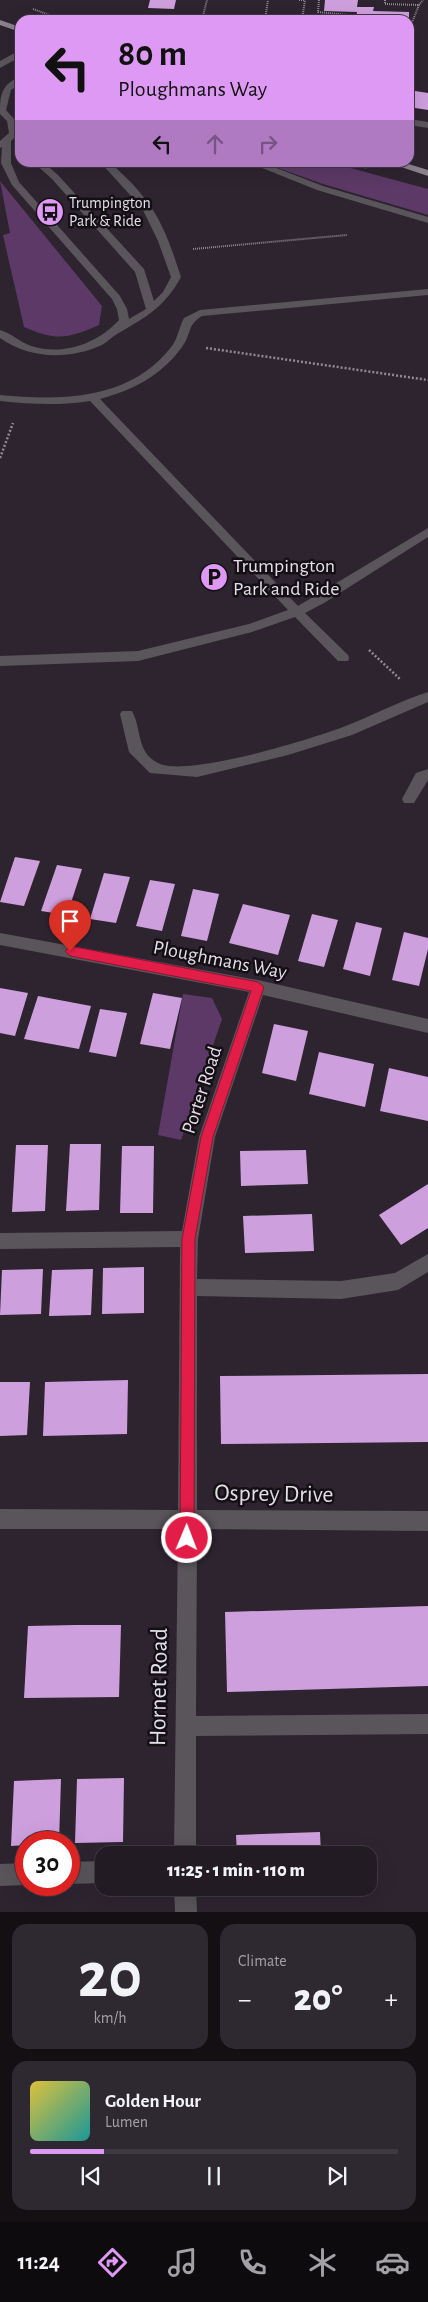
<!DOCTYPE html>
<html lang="en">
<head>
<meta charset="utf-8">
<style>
  body { margin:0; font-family:"Alegreya Sans",sans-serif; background:#2e2830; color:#f1f3f6; height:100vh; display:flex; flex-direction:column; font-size:19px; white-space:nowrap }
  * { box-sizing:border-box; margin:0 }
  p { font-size:16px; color:#a2a1a6 }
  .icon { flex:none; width:28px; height:28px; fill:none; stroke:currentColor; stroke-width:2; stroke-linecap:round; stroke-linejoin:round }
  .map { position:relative; height:1912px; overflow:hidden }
  .panel { display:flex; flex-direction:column; gap:12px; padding:12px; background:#130f13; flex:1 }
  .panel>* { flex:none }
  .banner { position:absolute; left:15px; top:15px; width:399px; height:152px; border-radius:15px; box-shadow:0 5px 20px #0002,0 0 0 1px #3f3941; background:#dd99f3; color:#111; overflow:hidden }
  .speed { position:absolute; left:15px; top:1831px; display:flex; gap:10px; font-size:25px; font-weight:700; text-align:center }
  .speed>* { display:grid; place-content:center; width:65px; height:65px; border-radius:50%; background:#221b23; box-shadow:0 5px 20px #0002,0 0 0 1px #3f3941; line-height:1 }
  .speed .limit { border:8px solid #d22; background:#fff; color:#111 }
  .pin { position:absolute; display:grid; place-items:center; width:42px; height:42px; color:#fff; margin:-51px -21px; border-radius:50% 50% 50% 0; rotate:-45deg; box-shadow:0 0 5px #0007 }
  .pin .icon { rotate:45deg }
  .me { position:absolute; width:55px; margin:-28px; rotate:1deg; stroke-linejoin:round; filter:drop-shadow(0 0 4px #0008) }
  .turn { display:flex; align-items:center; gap:18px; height:105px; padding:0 20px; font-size:22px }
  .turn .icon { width:65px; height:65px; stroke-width:2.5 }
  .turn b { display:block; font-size:35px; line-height:42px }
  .lanes { display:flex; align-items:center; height:48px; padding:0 20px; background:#0003; justify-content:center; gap:25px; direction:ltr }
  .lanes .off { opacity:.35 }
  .big { font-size:38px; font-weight:800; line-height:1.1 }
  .panel .widget { flex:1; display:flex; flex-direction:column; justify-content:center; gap:8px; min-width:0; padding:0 18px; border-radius:15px; background:#2e2830 }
  .panel .dial { align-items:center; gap:0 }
  .dial b { font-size:65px; line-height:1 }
  .song { display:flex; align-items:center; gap:15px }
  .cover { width:60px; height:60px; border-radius:8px; background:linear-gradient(135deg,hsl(50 70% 55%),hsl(180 70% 35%)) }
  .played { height:5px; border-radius:2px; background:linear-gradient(90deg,#dd99f3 20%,#3f3941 20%) }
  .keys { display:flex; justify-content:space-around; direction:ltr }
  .heat { display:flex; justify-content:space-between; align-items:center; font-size:28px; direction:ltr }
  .panel .tiles { flex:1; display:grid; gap:12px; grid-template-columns:1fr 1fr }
  .widget:last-child { grid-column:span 2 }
  .trip { position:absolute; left:95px; top:1846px; width:282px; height:50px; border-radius:15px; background:#221b23; box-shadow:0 5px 20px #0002,0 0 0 1px #3f3941; font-weight:800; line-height:50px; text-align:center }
  .tab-bar { display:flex; height:80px; justify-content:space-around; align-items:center; background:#0e0b0e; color:#a2a1a6 }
  .tab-bar .icon { width:35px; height:35px }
  .tab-bar .on { color:#dd99f3 }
  .tab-bar b { font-size:22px; color:#f1f3f6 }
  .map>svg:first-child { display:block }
  .green { fill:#5c3966 }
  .building { fill:#ce9fdd }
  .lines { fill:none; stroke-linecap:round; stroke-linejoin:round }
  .path-far1 { stroke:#918993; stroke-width:2; stroke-dasharray:1 1; stroke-linecap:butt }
  .path { stroke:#918993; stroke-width:2.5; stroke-dasharray:2 2; stroke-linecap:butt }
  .minor { fill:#5a555b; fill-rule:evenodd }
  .major { fill:#8b828e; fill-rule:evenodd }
  .route { fill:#e11d48; stroke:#92132f }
  .labels { text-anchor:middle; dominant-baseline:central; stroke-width:5; stroke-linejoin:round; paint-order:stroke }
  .far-poi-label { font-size:16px; fill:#e3dde5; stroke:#130f14; text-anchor:start }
  .poi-label { font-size:20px; fill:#e3dde5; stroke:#130f14; text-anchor:start }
  .street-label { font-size:20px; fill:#e3dde5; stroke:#130f14 }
  .near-street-label { font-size:24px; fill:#e3dde5; stroke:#130f14 }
</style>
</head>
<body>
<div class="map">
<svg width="428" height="1912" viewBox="0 0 428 1912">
  <rect width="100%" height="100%" fill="#2d242f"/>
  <!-- green -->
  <path class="green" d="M264,163H332L428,189V215L323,184Z
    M0,181L102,306L99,325C67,339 57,341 24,327L3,235L10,233Z
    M183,994L212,998L222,1019L181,1140L158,1135Z"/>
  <!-- building -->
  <path class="building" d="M150,0H176L174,9L148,8Z
    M325,0H358L357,7H374L373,11L409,12V20H356L357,12L324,11Z
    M409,90L428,93V110L409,107Z
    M15,857L40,861L24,906L0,902Z
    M57,865L82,869L67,915L41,911Z
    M104,873L130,877L116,923L90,919Z
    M150,880L175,884L162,931L136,926Z
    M193,889L219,894L207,941L181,936Z
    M243,904L290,915L278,955L229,943Z
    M312,914L338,920L324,967L298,961Z
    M356,922L382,928L370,976L343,969Z
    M404,932L428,938V949L419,986L392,980Z
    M0,988L28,993L15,1036L0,1033Z
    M153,993L182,998L170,1049L140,1044Z
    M38,996L91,1006L79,1049L24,1039Z
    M100,1009L127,1013L116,1057L89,1052Z
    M274,1024L308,1031L296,1081L262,1073Z
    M319,1052L374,1064L365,1107L309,1094Z
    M389,1068L428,1077V1121L380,1111Z
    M70,1144H101L99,1210L66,1211Z
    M16,1145H48L45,1211L12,1212Z
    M122,1146H154L153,1213H120Z
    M306,1150L308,1184L241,1186L240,1151Z
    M428,1184V1228L401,1245L379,1215Z
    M312,1214L314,1251L245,1253L243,1216Z
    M144,1267V1313L102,1314L103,1268Z
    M43,1269L41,1314L0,1315L2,1270Z
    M93,1269L91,1315L49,1316L52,1270Z
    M428,1374V1442L221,1444L220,1376Z
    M128,1380L127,1434L43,1436L45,1382Z
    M0,1382H30L27,1435L0,1436Z
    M428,1606V1686L227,1692L225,1612Z
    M75,1625H121L119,1697L24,1698L28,1626Z
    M124,1778L123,1842L75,1843L77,1779Z
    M61,1779L59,1842H26V1845L11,1846L14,1781Z
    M320,1832L321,1855H237L236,1835Z"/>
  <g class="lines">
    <!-- path-far1 -->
    <path class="path-far1" d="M299,0H305
      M319,0L318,12L348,15L351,20
      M385,0V4L419,5L409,30
      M419,5L423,0
      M33,9L63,20
      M202,20L207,0
      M265,20L268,0
      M302,20L305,0
      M350,162L367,168
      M193,249L347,235"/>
    <!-- path -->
    <path class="path" d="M206,348L428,380
      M0,458L13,423
      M369,650L401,680"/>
    <!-- minor -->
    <path class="minor" d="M20,50V57L0,68V61Z
      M20,77V84L11,90L6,110L15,120L18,134L11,141V163L19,182L120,296L127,309L129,319L146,309L135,272L52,179L33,162H43L58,175L144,269L154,301L163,292L171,277L158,241L142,208L100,162H110C122,174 135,185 145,199C163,221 172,250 181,277C164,308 146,317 117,334C112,337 107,342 102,345C69,360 29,359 0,338V330C11,333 20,342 31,346C63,356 97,344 119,320L117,309L112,299L12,185L1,163L2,147L0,148V141L9,133L7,121L0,114C0,96 1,84 20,77Z
      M409,119L428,122V128L409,125Z
      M247,162H261L323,186L428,217V223L317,190Z
      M428,289V295L202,316C186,326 192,334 182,347C161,376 133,390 100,399L298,606L428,528V537L324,603L305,613L348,655L349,658L348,661H338L295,617L252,632L138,661L0,666V656L138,651L249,624L288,610L90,401C59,406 30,404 0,401V395C62,401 131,400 172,346C178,338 179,327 184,318L200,310Z
      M428,692V702L352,735L288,755L197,777L150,773L129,752L120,714L122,711H132C142,729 136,752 158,763C185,778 312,739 343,727C372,716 399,701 428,692Z
      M428,769V780L414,803H404L402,799L416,773Z
      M0,933L258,980L428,1019V1033L263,995L215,1137L198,1239L197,1279L341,1281L395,1273L428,1254V1272L398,1290L341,1299L197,1296V1510L428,1511V1531L197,1529L196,1716L428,1714V1734L196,1736V1855H174L178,1529H0V1509L178,1510L180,1247L0,1249V1233L182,1231L199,1137L249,992L0,945Z
      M104,1861V1883L69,1884V1862Z
      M26,1863V1885L0,1886V1864Z
      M174,1888H196L197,1912H175Z"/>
    <!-- major -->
    <path class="major" d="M0,20L20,27V32L0,25Z
      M386,162H402L428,170V176Z"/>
  </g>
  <!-- route -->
  <path class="route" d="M70,946L258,982L264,987L213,1137L195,1239L194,1538L192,1543L187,1545L182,1543L180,1538L182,1239L201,1137L251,991L70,956L65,951Z"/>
  <!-- icons -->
  <defs>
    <g id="bus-disc" transform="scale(1.4375)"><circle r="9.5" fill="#dd99f3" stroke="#130f14"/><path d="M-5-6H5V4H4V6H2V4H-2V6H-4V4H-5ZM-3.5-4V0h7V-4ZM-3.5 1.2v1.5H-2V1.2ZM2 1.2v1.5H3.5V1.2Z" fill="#111"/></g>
    <g id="parking-disc" transform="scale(1.4375)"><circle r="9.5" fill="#dd99f3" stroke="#130f14"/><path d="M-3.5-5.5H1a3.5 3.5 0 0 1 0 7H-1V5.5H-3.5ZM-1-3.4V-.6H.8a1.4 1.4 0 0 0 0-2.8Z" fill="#111"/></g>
  </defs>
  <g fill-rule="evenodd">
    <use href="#bus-disc" x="50" y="212"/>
    <use href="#parking-disc" x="214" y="577"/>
  </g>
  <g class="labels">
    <!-- far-poi labels -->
    <g class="far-poi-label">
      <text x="69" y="203">Trumpington<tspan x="69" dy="18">Park &amp; Ride</tspan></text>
    </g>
    <!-- poi labels -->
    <g class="poi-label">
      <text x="233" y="566">Trumpington<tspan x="233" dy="23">Park and Ride</tspan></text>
    </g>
    <!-- street labels -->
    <g class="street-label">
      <text transform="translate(220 960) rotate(11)">Ploughmans Way</text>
      <text transform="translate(202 1090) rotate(-72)">Porter Road</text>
    </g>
    <!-- near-street labels -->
    <g class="near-street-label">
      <text transform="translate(274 1494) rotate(1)">Osprey Drive</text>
      <text transform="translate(159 1687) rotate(-89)">Hornet Road</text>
    </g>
  </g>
</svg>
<div class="speed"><div class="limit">30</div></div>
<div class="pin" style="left:70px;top:951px;background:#d93025"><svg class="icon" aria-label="arrive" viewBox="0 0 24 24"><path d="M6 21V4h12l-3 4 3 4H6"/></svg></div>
<svg class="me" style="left:187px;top:1538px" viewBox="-20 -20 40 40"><circle r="17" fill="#e11d48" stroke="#fff" stroke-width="3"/><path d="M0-11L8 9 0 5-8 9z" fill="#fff"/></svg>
<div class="trip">11:25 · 1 min · 110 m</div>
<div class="banner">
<div class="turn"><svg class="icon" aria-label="left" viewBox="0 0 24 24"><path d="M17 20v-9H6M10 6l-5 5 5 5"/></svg><div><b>80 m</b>Ploughmans Way</div></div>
<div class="lanes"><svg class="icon" aria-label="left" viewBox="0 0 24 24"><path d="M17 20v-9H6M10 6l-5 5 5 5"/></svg><svg class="icon off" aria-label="ahead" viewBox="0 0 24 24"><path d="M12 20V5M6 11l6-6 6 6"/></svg><svg class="icon off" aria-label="right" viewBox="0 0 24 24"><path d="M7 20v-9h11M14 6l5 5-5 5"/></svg></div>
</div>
</div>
<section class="panel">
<div class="tiles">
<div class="widget dial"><b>20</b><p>km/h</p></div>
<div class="widget"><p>Climate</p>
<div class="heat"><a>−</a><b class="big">20°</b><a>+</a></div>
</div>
<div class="widget">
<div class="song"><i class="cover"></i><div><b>Golden Hour</b><p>Lumen</p></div></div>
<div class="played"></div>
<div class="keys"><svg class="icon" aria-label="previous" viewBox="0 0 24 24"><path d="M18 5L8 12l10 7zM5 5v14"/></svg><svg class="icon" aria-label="pause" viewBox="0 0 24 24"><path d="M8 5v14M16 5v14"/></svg><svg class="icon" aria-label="next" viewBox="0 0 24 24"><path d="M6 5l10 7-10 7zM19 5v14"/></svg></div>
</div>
</div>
</section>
<nav class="tab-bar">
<b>11:24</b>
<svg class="icon on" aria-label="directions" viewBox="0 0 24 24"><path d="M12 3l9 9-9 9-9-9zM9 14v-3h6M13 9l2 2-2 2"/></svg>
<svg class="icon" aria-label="music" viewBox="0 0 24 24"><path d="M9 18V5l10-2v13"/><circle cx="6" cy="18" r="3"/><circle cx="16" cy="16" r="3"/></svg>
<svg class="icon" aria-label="phone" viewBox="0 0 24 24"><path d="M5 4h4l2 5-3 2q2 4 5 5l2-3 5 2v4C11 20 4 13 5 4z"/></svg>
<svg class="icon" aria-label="climate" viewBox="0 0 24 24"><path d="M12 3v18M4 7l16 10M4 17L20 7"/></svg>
<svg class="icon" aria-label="car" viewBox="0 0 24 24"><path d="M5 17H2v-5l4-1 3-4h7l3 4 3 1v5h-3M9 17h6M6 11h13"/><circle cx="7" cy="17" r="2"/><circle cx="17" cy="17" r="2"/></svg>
</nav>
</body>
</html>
